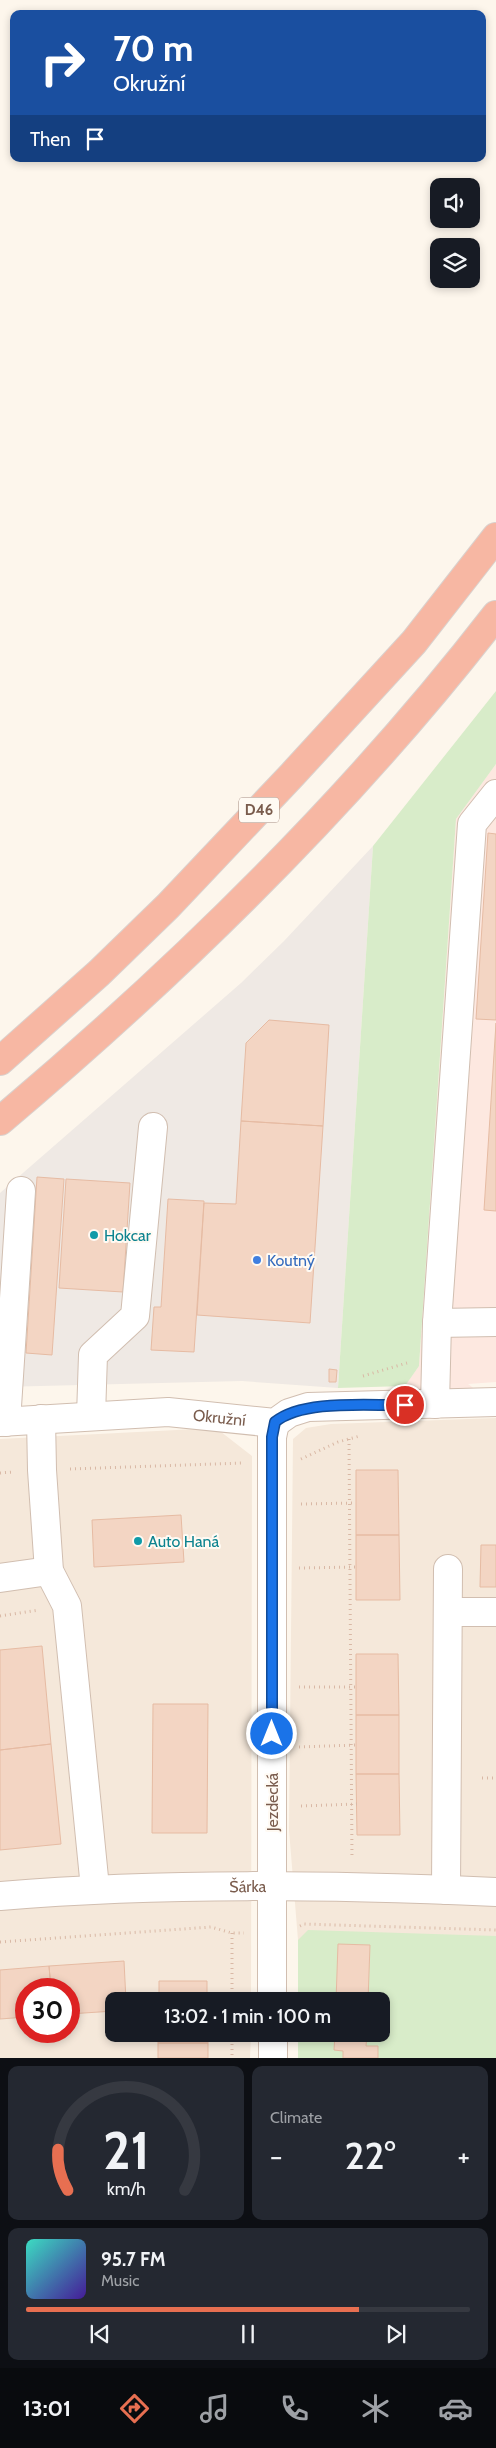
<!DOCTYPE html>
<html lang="en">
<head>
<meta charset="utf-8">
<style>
  body { margin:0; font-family:Cabin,sans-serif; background:#242831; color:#f1f3f6; height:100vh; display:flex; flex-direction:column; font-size:19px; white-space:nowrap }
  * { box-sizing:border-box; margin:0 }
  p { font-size:16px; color:#9ea1a6 }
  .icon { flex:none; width:28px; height:28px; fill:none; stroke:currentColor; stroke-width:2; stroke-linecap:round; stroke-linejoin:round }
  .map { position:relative; height:2058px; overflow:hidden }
  .side { display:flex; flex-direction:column; gap:8px; padding:8px; background:#0d0f14; flex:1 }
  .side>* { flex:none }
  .hud { position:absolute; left:10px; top:10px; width:476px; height:152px; border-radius:10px; box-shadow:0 2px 8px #0003; background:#1a4fa0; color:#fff; overflow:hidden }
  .tools { position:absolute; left:430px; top:178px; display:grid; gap:10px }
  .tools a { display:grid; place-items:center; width:50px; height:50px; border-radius:10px; background:#171b24; box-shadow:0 2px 8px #0003; font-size:25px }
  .speed { position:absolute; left:15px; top:1978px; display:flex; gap:10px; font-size:25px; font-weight:700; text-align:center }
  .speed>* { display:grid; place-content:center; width:65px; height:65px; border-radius:50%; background:#171b24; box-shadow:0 2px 8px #0003; line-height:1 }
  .speed .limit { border:8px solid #d22; background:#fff; color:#111 }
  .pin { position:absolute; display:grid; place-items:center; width:42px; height:42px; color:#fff; margin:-21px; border:2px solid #fff; border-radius:50%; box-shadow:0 1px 5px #0007 }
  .me { position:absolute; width:55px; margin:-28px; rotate:0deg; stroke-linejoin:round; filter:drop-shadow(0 0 4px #0008) }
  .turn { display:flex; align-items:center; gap:18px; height:105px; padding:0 20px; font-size:22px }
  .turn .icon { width:65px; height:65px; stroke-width:2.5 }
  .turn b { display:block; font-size:35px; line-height:42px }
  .then { display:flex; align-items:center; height:48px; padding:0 20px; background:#0003; gap:10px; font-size:19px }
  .big { font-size:38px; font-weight:600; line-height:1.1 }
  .side .card { flex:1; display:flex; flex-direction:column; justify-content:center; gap:8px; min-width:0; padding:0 18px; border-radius:10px; background:#242831 }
  .side .dial { align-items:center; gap:0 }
  .dial svg { height:130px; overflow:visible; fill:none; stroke:#363941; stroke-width:7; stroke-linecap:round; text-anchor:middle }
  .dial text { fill:#f1f3f6; stroke:none }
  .song { display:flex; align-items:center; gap:15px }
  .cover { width:60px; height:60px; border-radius:8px; background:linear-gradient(135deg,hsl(170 70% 55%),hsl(260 70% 35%)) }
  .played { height:5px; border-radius:2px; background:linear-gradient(90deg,#e76f51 75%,#363941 75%) }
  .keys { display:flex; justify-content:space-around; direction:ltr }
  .heat { display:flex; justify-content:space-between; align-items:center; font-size:28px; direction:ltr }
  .side .tiles { flex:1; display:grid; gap:8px; grid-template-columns:1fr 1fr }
  .card:last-child { grid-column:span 2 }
  .trip { position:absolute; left:105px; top:1992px; width:285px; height:50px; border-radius:10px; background:#171b24; box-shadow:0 2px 8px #0003; font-weight:600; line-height:50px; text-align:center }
  .tab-bar { display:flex; height:80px; justify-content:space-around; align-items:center; background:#090b0e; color:#9ea1a6 }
  .tab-bar .icon { width:35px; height:35px }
  .tab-bar .on { color:#e76f51 }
  .tab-bar b { font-size:22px; color:#f1f3f6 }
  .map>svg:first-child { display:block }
  .residential { fill:#f5e8da; fill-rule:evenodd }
  .commercial { fill:#fde8e0 }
  .industrial { fill:#efe9e4 }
  .green { fill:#d8ecc9 }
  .building { fill:#f3d5c3; stroke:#e6bba3 }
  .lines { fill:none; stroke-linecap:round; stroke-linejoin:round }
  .minor-casing { stroke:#d1beb0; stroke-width:30 }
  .highway-casing { stroke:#dad1cd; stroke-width:30 }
  .path { stroke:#d9b8a5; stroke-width:3; stroke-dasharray:1 4; stroke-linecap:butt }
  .minor { stroke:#fff; stroke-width:28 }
  .highway { stroke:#f7b7a3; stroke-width:28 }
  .route-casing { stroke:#114b97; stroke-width:12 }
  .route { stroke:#1a73e8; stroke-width:9 }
  .culture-dot { fill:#0f9aa8; stroke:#fffaf3; stroke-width:2 }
  .shop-dot { fill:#3f7fe0; stroke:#fffaf3; stroke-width:2 }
  .labels { text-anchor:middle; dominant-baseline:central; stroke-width:4; stroke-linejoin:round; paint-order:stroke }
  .shield { fill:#fffaf3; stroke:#a28b7f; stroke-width:1 }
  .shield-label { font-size:15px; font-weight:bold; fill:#7a5c4d }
  .culture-label { font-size:16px; fill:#0d838f; stroke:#fffaf3; text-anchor:start }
  .shop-label { font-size:16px; fill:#366cbe; stroke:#fffaf3; text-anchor:start }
  .street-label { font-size:16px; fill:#7a5c4d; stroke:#fffaf3 }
</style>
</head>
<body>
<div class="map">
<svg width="496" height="2058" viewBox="0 0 496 2058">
  <rect width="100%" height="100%" fill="#fdf6ec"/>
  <!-- residential -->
  <path class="residential" d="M496,1418V2058H298V2034H381V2001H298V1940L289,1830L293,1439L306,1428L331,1424Z
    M216,1428L252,1456L251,2001H114V2034H251L250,2058H0V1439ZM26,1989H69V2031H26Z"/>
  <!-- commercial -->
  <path class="commercial" d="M496,764V1382L468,1384L492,1402L391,1405L419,1366L456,819Z"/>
  <!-- industrial -->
  <path class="industrial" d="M373,846L338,1388L242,1381L0,1387V1193L241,983L284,941Z"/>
  <!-- green -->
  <path class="green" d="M496,691V764L456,819L419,1366L405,1386L338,1388L373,846Z
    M308,1930L496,1936V2058H298V2034H381V2001H298V1940Z"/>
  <!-- building -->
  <path class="building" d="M488,833L496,834V1020L476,1019Z
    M269,1020L329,1025L323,1126L241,1121L246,1043Z
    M496,1023V1211L484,1210Z
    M241,1121L323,1126L310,1323L197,1315L204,1203L236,1204Z
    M37,1177L64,1179L52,1355L26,1353Z
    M66,1179L130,1183L123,1292L59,1288Z
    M168,1199L204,1201L194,1352L151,1350L154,1307H161Z
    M329,1369L337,1370L336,1382H329Z
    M356,1470H398L399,1535H356Z
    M181,1515L184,1562L94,1567L92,1520Z
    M356,1535H399L400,1600H356Z
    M481,1545H496V1587H480Z
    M42,1646L51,1744L0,1750V1650Z
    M356,1654H398L399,1715H356Z
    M153,1704H208L207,1833H152Z
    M356,1715H399V1774H356Z
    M51,1744L61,1844L0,1850V1750Z
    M356,1774H399L400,1835H357Z
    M338,1944L370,1945L368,2001H336Z
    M124,1961L126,2001H114V2011L69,2014V1989H51L49,1966Z
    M49,1966L51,1989H26V2017L0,2019V1970Z
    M159,1981H207V2001H159Z
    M158,2034H208V2043H158Z
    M335,2034H367L366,2046H378V2058H343V2051L334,2050Z
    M158,2043H208V2058H158Z"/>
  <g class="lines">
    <!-- minor casing -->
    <g class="minor-casing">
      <g id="minor">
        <path d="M437,1323L496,1322"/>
        <path d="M435,1404L437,1323L472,824L496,794"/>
        <path d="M91,1416L93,1355L135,1316L153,1127"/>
        <path d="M41,1419L42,1470L49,1571L67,1606L95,1888"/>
        <path id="s1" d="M0,1422L168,1412L275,1423L289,1413L308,1407L496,1402"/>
        <path d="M6,1422L21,1191"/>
        <path d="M0,1578L49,1571"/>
        <path d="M448,1612H496"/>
        <path d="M446,1890L448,1569"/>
        <path id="s2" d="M0,1896C165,1882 330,1885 496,1892"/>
        <path d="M272,2001V1437L275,1423"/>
        <path d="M273,2034V2058"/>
      </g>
    </g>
    <!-- highway casing -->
    <g class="highway-casing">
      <path id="highway" d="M0,1061L99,973L168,906L292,775L414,642L496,537
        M0,1121C179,970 352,801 496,615"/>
    </g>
    <!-- path -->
    <path class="path" d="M363,1376L407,1363
      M349,1439L352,1859
      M301,1459L338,1442L360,1436
      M70,1469L243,1463
      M0,1473L13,1472
      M301,1504L356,1503
      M299,1568L356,1567
      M0,1616L39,1610
      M299,1687H356
      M299,1747L356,1745
      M482,1778H496
      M301,1806L357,1804
      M300,1926L304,1924L496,1930
      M232,1933V2001
      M0,1942L211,1927L232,1933H244
      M232,2034V2058"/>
    <!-- minor -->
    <use href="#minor" class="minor"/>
    <!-- highway -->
    <use href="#highway" class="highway"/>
  </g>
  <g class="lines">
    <!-- route casing -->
    <g class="route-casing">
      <path id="route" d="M272,1734V1437L275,1422C303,1399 369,1406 405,1405"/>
    </g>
    <!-- route -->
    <use href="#route" class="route"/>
  </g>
  <!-- markers -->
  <g class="culture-dot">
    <circle cx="94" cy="1235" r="5"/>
    <circle cx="138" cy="1541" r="5"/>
  </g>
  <circle class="shop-dot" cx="257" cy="1260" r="5"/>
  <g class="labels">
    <!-- shield labels -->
    <rect class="shield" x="239" y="797.5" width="40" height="25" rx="4"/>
    <g class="shield-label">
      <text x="259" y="810">D46</text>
    </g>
    <!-- culture labels -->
    <g class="culture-label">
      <text x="104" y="1235">Hokcar</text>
      <text x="148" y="1541">Auto Haná</text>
    </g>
    <!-- shop labels -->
    <g class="shop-label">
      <text x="267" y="1260">Koutný</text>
    </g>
    <!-- street labels -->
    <g class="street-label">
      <text stroke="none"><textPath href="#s1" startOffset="220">Okružní</textPath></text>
      <text transform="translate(272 1802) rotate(-90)">Jezdecká</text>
      <text stroke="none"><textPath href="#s2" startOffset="248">Šárka</textPath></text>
    </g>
  </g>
</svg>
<div class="tools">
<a><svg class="icon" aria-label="sound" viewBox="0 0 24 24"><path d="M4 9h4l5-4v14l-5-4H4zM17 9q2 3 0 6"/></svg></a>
<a><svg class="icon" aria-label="layers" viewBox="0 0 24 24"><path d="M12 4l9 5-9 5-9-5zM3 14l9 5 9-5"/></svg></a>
</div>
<div class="speed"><div class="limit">30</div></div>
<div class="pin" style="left:405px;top:1405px;background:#d93025"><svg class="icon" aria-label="arrive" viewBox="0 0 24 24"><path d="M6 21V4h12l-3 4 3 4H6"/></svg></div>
<svg class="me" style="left:272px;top:1734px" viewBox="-20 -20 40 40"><circle r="17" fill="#1a73e8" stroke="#fff" stroke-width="3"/><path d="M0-11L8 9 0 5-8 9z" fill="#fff"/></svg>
<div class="trip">13:02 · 1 min · 100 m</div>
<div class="hud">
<div class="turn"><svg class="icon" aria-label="right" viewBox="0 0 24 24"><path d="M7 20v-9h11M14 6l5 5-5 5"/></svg><div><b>70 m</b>Okružní</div></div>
<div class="then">Then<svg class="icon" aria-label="arrive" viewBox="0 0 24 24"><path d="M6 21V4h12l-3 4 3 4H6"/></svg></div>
</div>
</div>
<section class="side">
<div class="tiles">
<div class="card dial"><svg viewBox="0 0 100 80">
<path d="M14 69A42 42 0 1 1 86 69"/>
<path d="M14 69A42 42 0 0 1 8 44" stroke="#e76f51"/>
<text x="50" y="56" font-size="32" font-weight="700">21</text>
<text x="50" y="72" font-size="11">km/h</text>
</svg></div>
<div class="card"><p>Climate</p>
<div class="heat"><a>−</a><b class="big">22°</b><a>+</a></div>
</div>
<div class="card">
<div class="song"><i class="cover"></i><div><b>95.7 FM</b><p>Music</p></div></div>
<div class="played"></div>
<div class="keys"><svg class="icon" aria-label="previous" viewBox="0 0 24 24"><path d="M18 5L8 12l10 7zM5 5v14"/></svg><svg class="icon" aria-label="pause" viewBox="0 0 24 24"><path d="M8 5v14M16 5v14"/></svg><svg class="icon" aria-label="next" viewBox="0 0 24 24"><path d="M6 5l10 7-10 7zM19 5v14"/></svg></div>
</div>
</div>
</section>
<nav class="tab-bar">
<b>13:01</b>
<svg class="icon on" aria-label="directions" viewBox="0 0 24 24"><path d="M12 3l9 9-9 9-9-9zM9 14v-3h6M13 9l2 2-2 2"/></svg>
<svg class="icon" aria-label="music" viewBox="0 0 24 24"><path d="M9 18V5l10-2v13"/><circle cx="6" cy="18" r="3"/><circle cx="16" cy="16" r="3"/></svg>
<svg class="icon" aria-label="phone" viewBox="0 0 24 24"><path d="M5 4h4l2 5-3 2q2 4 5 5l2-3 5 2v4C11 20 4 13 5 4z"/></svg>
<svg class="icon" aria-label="climate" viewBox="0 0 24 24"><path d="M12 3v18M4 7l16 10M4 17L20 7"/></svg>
<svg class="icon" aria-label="car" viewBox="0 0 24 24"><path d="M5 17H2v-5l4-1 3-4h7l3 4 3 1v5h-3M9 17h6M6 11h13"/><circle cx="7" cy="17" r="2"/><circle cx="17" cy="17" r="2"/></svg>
</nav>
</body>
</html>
